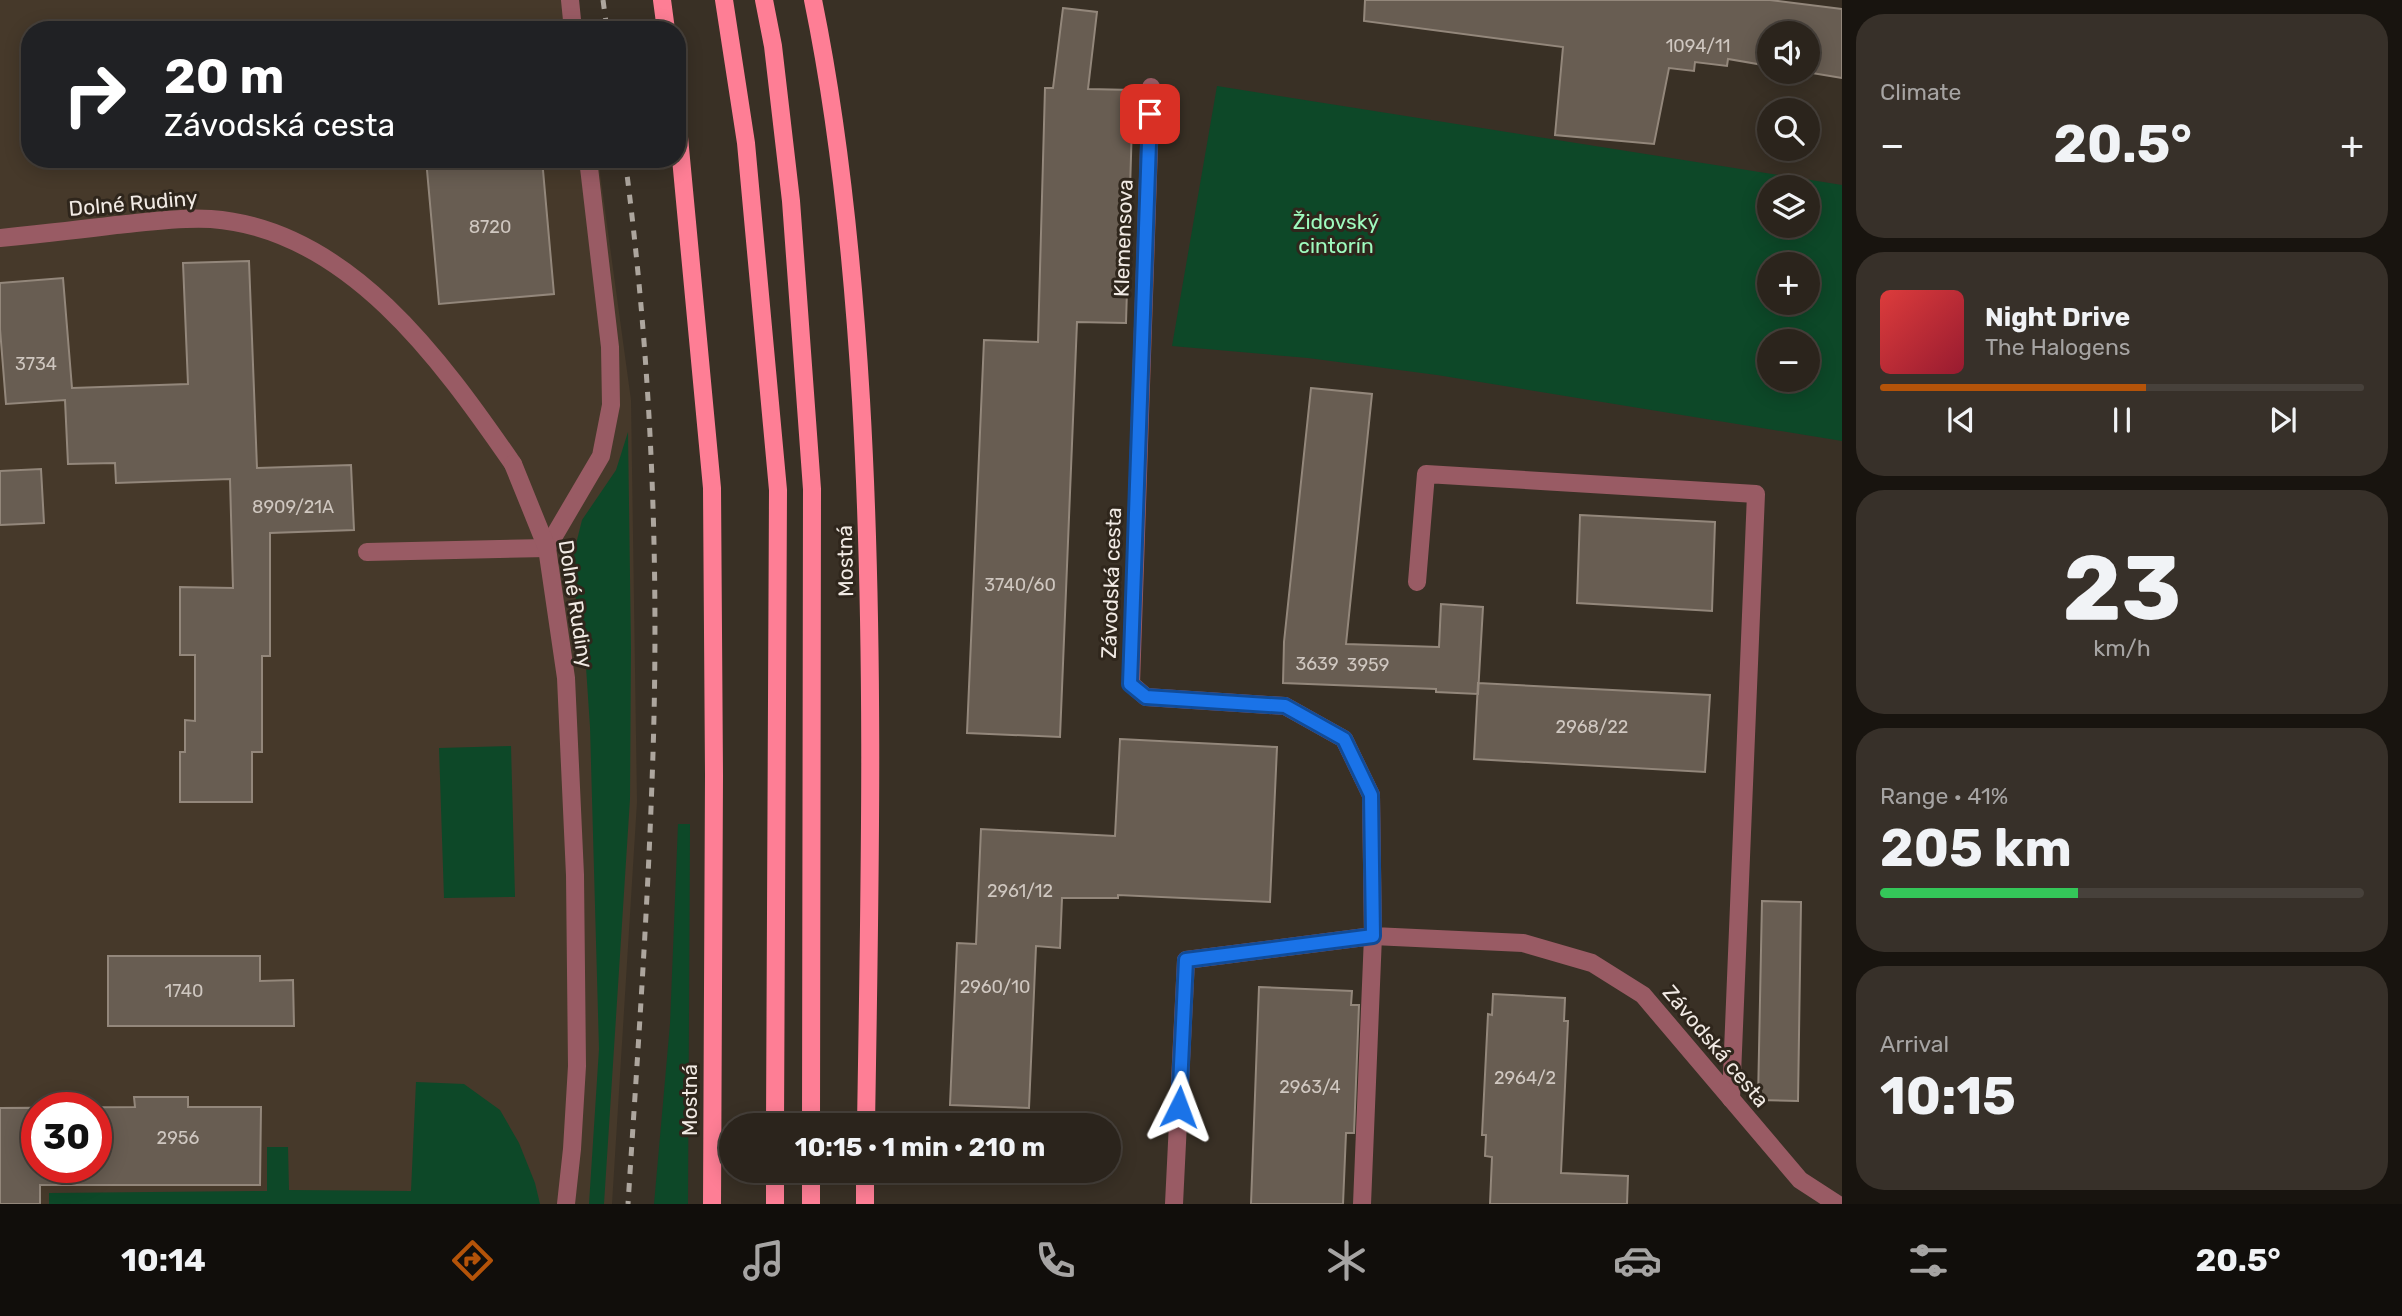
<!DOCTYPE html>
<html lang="en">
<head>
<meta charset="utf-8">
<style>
  body { margin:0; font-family:Rubik,sans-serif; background:#373029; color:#f1f3f6; height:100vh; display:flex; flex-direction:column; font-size:26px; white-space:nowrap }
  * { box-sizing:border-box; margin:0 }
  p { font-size:23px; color:#a6a4a3 }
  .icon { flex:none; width:38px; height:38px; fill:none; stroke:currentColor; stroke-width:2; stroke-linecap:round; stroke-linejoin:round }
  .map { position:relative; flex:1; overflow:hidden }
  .details { display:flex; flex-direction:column; gap:14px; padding:14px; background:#18140f; width:560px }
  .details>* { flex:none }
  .top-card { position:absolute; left:21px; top:21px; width:665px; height:147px; border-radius:28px; box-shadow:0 4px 18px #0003,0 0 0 2px #47413b; background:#202124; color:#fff; overflow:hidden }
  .tools { position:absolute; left:1757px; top:21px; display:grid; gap:14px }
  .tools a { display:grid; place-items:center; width:63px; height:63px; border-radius:50%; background:#2b241c; box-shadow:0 4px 18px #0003,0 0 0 2px #47413b; font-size:35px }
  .speed { position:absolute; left:21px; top:1092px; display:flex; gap:14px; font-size:35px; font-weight:700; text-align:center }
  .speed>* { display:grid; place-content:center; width:91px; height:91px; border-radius:50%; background:#2b241c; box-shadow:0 4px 18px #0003,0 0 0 2px #47413b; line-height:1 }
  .speed .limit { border:10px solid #d22; background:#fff; color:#111 }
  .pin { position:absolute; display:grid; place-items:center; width:60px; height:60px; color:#fff; margin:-30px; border-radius:14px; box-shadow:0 4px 10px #0006 }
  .me { position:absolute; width:77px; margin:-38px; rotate:3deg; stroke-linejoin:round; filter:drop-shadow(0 0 5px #0008) }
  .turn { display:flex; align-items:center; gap:24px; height:147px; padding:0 28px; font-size:32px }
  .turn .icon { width:91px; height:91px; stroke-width:2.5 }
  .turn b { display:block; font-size:49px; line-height:60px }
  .big { font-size:52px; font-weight:700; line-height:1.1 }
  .details .widget { flex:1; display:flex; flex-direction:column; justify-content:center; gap:10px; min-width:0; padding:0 24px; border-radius:28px; background:#373029 }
  .details .dial { align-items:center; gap:0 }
  .dial b { font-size:91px; line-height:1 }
  .song { display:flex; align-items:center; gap:21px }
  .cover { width:84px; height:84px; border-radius:10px; background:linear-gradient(135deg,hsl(0 70% 55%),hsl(350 70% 35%)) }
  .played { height:7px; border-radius:4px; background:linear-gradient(90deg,#b45309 55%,#47413b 55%) }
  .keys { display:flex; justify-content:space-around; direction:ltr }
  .heat { display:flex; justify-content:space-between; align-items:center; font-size:38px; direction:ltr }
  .charge { height:10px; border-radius:5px; background:linear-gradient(90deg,#34c759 41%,#47413b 0) }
  .trip { position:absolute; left:719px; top:1113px; width:402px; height:70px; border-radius:35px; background:#2b241c; box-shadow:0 4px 18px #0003,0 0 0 2px #47413b; font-weight:700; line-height:70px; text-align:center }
  .menu { display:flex; height:112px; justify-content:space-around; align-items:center; background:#110e0b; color:#a6a4a3 }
  .menu .icon { width:49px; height:49px }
  .menu .current { color:#b45309 }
  .menu b { font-size:32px; color:#f1f3f6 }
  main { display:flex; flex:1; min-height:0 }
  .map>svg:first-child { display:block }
  .built { fill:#46392a; fill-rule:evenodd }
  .green { fill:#0d4828; fill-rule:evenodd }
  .building { fill:#685d52; stroke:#93877b; stroke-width:2; fill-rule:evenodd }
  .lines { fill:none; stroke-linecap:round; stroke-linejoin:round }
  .lane { stroke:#995b64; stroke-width:18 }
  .street { stroke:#995b64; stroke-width:18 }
  .primary { stroke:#fe7e95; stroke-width:18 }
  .rail { stroke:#ada69e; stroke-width:5; stroke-dasharray:9 9; stroke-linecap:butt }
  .route-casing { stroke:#114b97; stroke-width:18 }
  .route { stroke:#1a73e8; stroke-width:12 }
  .labels { text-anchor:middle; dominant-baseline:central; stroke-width:6; stroke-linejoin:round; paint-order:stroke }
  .number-label { font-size:18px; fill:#cfc7c0 }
  .street-label { font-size:21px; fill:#f1eae4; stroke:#2f261c }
  .park-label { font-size:21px; fill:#9efbbe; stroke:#2f261c }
</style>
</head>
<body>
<main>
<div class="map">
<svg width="1842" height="1204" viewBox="0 0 1842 1204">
  <rect width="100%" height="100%" fill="#393025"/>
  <!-- built -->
  <path class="built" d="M0,0H576L580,30H30V159H598L631,400L637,802L612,1204H0ZM37,1108H96V1167H37Z"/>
  <!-- green -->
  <path class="green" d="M1217,86L1842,185V441L1437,375L1308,358L1172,346ZM1769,187H1808V226H1769ZM1769,264H1808V303H1769ZM1769,341H1808V380H1769Z
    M628,432L631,648L630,799L604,1204H589L599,1049L590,727L584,637L573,585L574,552L582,520L616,470Z
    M511,746L515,897L444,898L439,748Z
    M678,824H690L688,1204H654L670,1024Z
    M416,1082L464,1084L500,1110L519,1143L535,1183L540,1204H49V1193L267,1191V1147H288L289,1190L411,1191Z"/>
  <!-- building -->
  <path class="building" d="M1365,0H1770L1842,9V78L1806,72H1808V33H1769V66L1728,59L1727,66L1695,62L1694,71L1669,68L1654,144L1555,135L1563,47L1364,21Z
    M1063,8L1097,12L1088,89L1133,90L1126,323L1077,322L1060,737L967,733L984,340L1038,342L1045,88H1053Z
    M426,159H542L554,294L439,304Z
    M249,261L257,468L351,465L354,530L270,533V656H262V752H252V802H180V752H185V720L195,721V655H180V587L233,588L230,479L116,483L115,463L68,464L65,400L6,404L0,329V283L63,278L72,388L188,384L183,263Z
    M1311,388L1372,394L1346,644L1439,647L1441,604L1483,607L1478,694L1436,692V689L1283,683L1284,642Z
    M41,469L44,523L0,525V471Z
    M1580,515L1715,522L1712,611L1577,603Z
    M1478,683L1710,695L1705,772L1474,759Z
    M1120,739L1277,747L1270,902L1118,895V898H1062L1060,948L1036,946L1029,1108L950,1105L957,943L976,944L981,829L1115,836Z
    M1762,901L1801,902L1798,1101L1758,1100Z
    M108,956H260V981L293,980L294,1026H108Z
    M1259,987L1352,991L1351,1005H1359L1354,1133H1346L1343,1204H1251Z
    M1493,994L1565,998L1564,1021H1568L1561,1173L1628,1176L1627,1204H1490L1492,1157L1485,1156L1486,1135H1482L1488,1014L1492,1015Z
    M134,1097H188V1107H261L260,1185H40V1204H0V1108L135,1107ZM37,1108H96V1167H37Z"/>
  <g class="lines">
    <!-- lane -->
    <path class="lane" d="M570,0L573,30
      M0,238C39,234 77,230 116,225C147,222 180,217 211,219C348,229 441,360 513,464
      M367,552L547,548L601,456L611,405L610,347L588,159
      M1417,582L1426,474L1756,494L1731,1099
      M1362,1204L1373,936"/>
    <!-- street -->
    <path class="street" d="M1151,87L1131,684L1146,697L1285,706L1344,739L1371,795L1373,936
      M513,464L547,548L566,678L575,875L577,1066L572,1149L566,1204
      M1174,1204L1186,960L1373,936L1523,943L1592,963L1643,995L1800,1180L1837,1204"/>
    <!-- primary -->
    <path class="primary" d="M662,0L666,30
      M724,0L746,143L778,490L775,1125
      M764,0L773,46L791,201L812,489L811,1125
      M813,0C840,131 853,266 861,400C875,641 870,883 866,1125
      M677,116L712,488L714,775L712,1204
      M775,1204V1171
      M811,1204V1171
      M865,1204V1171"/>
    <!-- rail -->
    <path class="rail" d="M603,0L607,30
      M625,159C652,365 660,574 652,782C647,923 637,1063 628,1204"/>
  </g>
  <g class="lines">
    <!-- route casing -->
    <g class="route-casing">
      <path id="route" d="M1150,114L1130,684L1146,697L1285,706L1344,739L1371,795L1373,936L1186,960L1179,1107"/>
    </g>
    <!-- route -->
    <use href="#route" class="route"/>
  </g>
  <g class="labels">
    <!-- number labels -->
    <g class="number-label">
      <text x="1698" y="46">1094/11</text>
      <text x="490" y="227">8720</text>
      <text x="36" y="364">3734</text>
      <text x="293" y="507">8909/21A</text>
      <text x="1020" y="585">3740/60</text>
      <text x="1317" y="664">3639</text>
      <text x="1368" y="665">3959</text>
      <text x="1592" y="727">2968/22</text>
      <text x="1020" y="891">2961/12</text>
      <text x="995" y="987">2960/10</text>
      <text x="184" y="991">1740</text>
      <text x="1525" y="1078">2964/2</text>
      <text x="1310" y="1087">2963/4</text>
      <text x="178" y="1138">2956</text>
    </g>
    <!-- street labels -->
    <g class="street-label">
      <text transform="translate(133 203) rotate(-5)">Dolné Rudiny</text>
      <text transform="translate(1123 238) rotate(-88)">Klemensova</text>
      <text transform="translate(845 561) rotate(-91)">Mostná</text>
      <text transform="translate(1111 583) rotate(-88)">Závodská cesta</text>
      <text transform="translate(576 604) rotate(81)">Dolné Rudiny</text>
      <text transform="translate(1716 1046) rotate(50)">Závodská cesta</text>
      <text transform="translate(689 1100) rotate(-90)">Mostná</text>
    </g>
    <!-- park labels -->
    <g class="park-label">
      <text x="1336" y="221">Židovský<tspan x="1336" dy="24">cintorín</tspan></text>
    </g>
  </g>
</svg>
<div class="tools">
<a><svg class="icon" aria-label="sound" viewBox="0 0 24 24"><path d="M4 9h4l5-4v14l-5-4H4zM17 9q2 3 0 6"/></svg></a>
<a><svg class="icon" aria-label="search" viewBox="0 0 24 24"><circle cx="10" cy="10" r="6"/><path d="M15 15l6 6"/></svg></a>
<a><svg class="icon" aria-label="layers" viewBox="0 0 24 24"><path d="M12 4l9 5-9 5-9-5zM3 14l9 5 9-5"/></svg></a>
<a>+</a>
<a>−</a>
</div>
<div class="speed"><div class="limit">30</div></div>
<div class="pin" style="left:1150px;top:114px;background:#d93025"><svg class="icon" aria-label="arrive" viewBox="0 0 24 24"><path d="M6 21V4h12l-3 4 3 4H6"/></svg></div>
<svg class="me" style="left:1179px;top:1107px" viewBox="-20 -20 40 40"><path d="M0-17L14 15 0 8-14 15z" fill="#1a73e8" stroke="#fff" stroke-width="4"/></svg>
<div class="trip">10:15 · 1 min · 210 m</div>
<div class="top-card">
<div class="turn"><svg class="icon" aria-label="right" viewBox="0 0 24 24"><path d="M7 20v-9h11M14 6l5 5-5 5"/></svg><div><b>20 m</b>Závodská cesta</div></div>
</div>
</div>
<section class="details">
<div class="widget"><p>Climate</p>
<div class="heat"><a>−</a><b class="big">20.5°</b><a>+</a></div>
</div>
<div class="widget">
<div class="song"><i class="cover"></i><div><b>Night Drive</b><p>The Halogens</p></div></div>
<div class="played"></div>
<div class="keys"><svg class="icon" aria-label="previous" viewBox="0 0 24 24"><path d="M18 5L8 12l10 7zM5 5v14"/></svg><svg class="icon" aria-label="pause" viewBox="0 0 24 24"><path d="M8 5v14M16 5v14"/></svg><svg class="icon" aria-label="next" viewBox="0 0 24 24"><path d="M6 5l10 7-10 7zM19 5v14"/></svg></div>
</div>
<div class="widget dial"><b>23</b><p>km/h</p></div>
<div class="widget"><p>Range · 41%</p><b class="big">205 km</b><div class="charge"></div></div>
<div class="widget"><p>Arrival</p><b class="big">10:15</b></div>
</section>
</main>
<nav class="menu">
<b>10:14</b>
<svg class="icon current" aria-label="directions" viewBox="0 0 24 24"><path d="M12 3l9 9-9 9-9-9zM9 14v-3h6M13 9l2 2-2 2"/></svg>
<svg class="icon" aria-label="music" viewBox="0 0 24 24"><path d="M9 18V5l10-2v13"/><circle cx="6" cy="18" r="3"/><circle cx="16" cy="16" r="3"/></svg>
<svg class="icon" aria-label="phone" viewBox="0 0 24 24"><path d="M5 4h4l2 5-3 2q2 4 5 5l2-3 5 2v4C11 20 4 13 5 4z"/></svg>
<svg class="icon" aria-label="climate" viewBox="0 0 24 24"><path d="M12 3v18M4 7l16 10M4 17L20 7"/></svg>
<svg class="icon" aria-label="car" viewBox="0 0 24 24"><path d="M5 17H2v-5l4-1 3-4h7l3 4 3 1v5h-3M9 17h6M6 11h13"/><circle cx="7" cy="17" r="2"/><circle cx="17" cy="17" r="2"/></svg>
<svg class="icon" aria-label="filters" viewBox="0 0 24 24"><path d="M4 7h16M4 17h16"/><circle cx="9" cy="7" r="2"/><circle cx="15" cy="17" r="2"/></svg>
<b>20.5°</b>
</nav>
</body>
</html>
